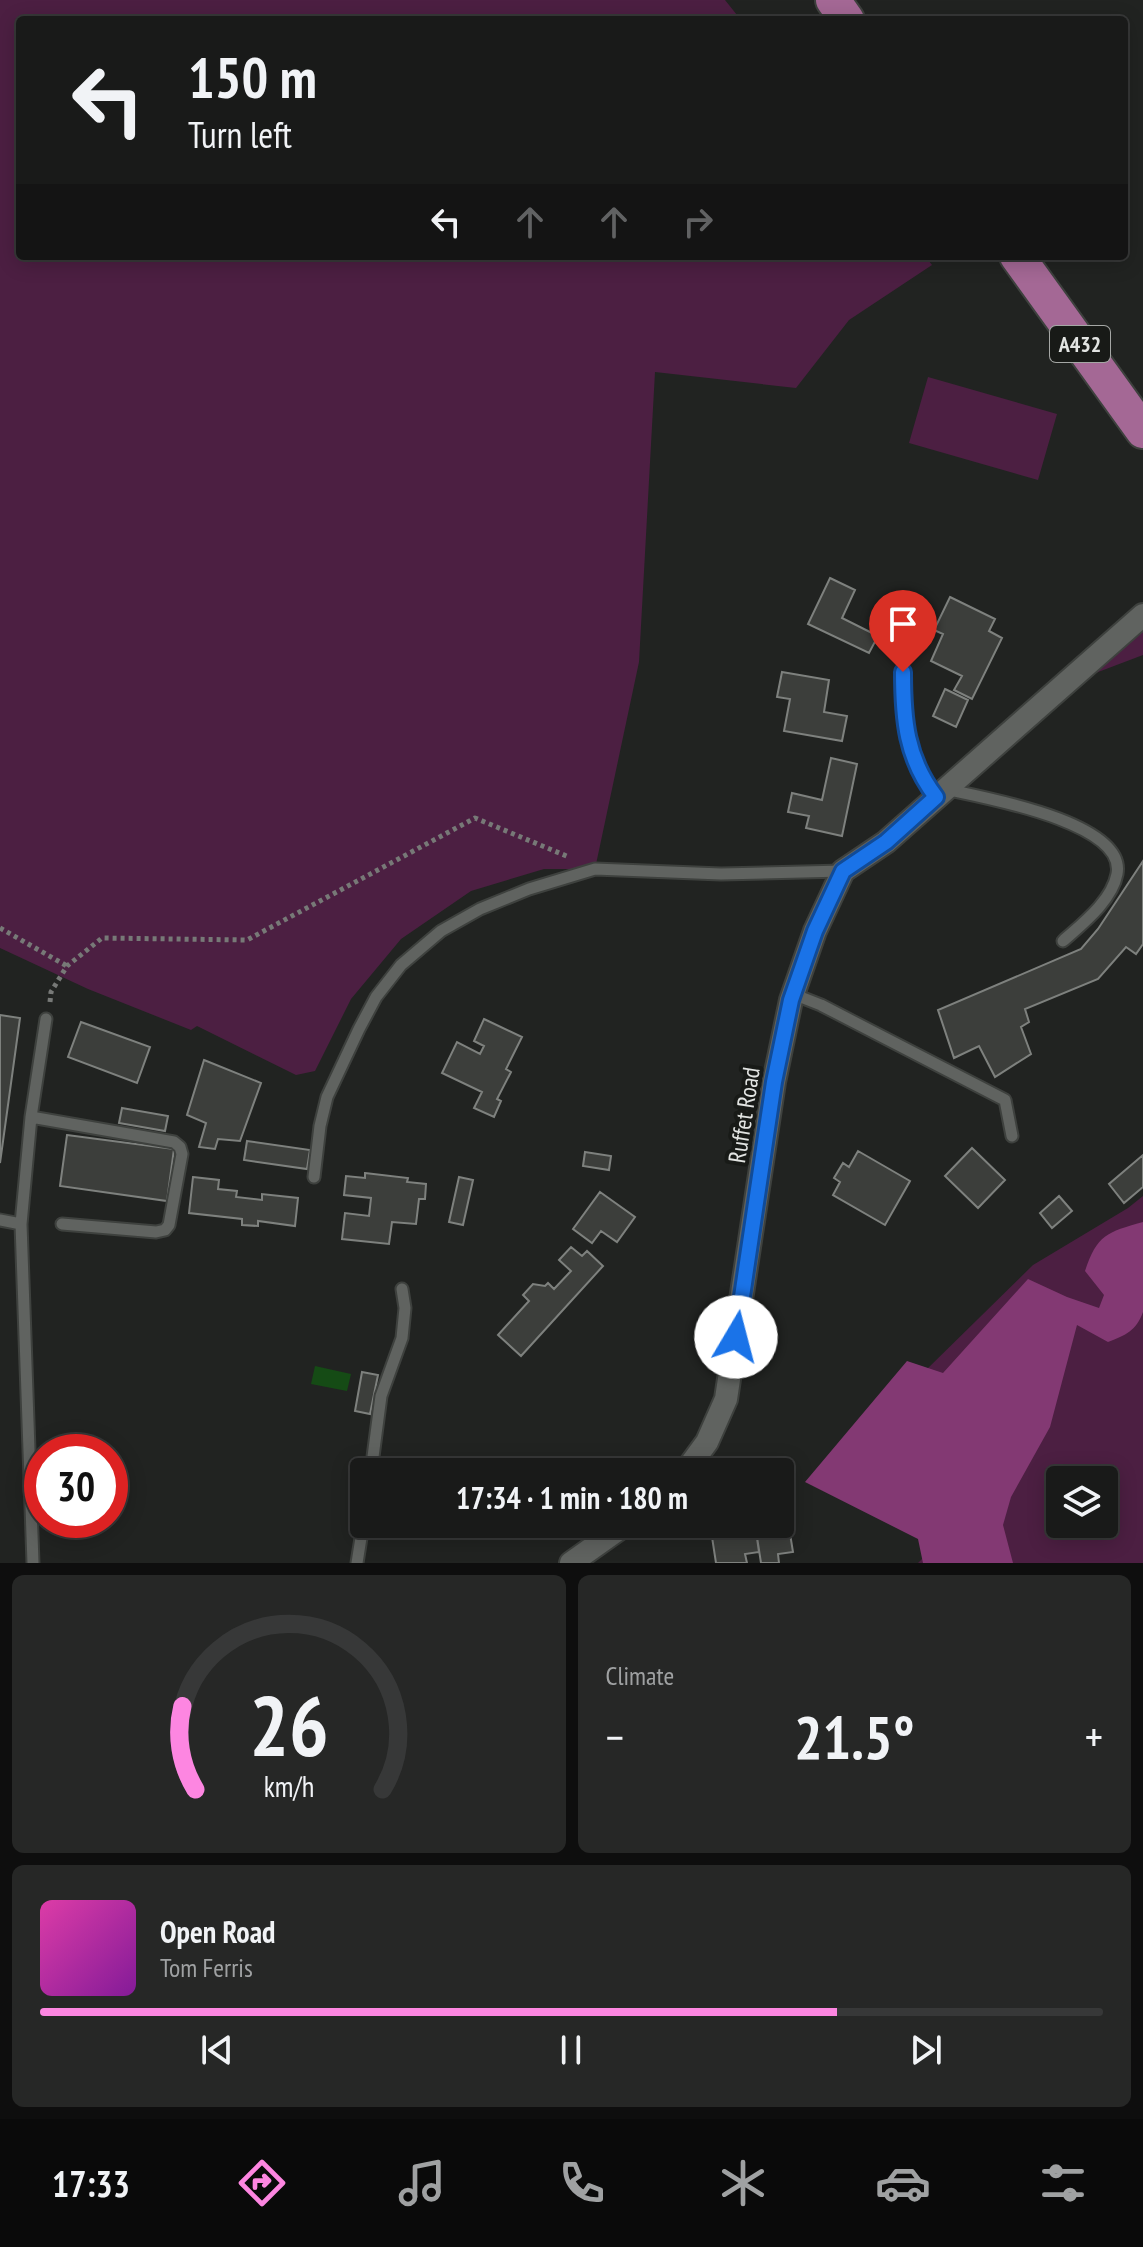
<!DOCTYPE html>
<html lang="en">
<head>
<meta charset="utf-8">
<style>
  body { margin:0; font-family:"PT Sans Narrow",sans-serif; background:#262726; color:#f1f3f6; height:100vh; display:flex; flex-direction:column; font-size:30px; white-space:nowrap }
  * { box-sizing:border-box; margin:0 }
  p { font-size:26px; color:#9fa1a2 }
  .icon { flex:none; width:44px; height:44px; fill:none; stroke:currentColor; stroke-width:2; stroke-linecap:round; stroke-linejoin:round }
  .map { position:relative; height:1563px; overflow:hidden }
  .sheet { display:flex; flex-direction:column; gap:12px; padding:12px; background:#0e0e0e; flex:1 }
  .sheet>* { flex:none }
  .top-card { position:absolute; left:16px; top:16px; width:1112px; height:244px; border-radius:8px; box-shadow:0 4px 20px #0003,0 0 0 2px #373838; background:#191a19; color:#f1f3f6; overflow:hidden }
  .fabs { position:absolute; left:1046px; top:1466px; display:grid; gap:16px }
  .fabs a { display:grid; place-items:center; width:72px; height:72px; border-radius:8px; background:#191a19; box-shadow:0 4px 20px #0003,0 0 0 2px #373838; font-size:40px }
  .speed { position:absolute; left:24px; top:1434px; display:flex; gap:16px; font-size:40px; font-weight:700; text-align:center }
  .speed>* { display:grid; place-content:center; width:104px; height:104px; border-radius:50%; background:#191a19; box-shadow:0 4px 20px #0003,0 0 0 2px #373838; line-height:1 }
  .speed .limit { border:12px solid #d22; background:#fff; color:#111 }
  .pin { position:absolute; display:grid; place-items:center; width:68px; height:68px; color:#fff; margin:-82px -34px; border-radius:50% 50% 50% 0; rotate:-45deg; box-shadow:0 0 8px #0007 }
  .pin .icon { rotate:45deg }
  .me { position:absolute; width:88px; margin:-44px; rotate:8deg; stroke-linejoin:round; filter:drop-shadow(0 0 6px #0008) }
  .turn { display:flex; align-items:center; gap:28px; height:168px; padding:0 40px; font-size:36px }
  .turn .icon { width:104px; height:104px; stroke-width:2.5 }
  .turn b { display:block; font-size:56px; line-height:68px }
  .lanes { display:flex; align-items:center; height:76px; padding:0 40px; background:#0003; justify-content:center; gap:40px; direction:ltr }
  .lanes .off { opacity:.35 }
  .big { font-size:60px; font-weight:700; line-height:1.1 }
  .sheet .widget { flex:1; display:flex; flex-direction:column; justify-content:center; gap:12px; min-width:0; padding:0 28px; border-radius:12px; background:#262726 }
  .sheet .dial { align-items:center; gap:0 }
  .dial svg { height:208px; overflow:visible; fill:none; stroke:#373838; stroke-width:7; stroke-linecap:round; text-anchor:middle }
  .dial text { fill:#f1f3f6; stroke:none }
  .song { display:flex; align-items:center; gap:24px }
  .cover { width:96px; height:96px; border-radius:12px; background:linear-gradient(135deg,hsl(320 70% 55%),hsl(290 70% 35%)) }
  .played { height:8px; border-radius:4px; background:linear-gradient(90deg,#fd86e1 75%,#373838 75%) }
  .keys { display:flex; justify-content:space-around; direction:ltr }
  .heat { display:flex; justify-content:space-between; align-items:center; font-size:44px; direction:ltr }
  .sheet .tiles { flex:1; display:grid; gap:12px; grid-template-columns:1fr 1fr }
  .widget:last-child { grid-column:span 2 }
  .trip { position:absolute; left:350px; top:1458px; width:444px; height:80px; border-radius:8px; background:#191a19; box-shadow:0 4px 20px #0003,0 0 0 2px #373838; font-weight:700; line-height:80px; text-align:center }
  .tab-bar { display:flex; height:128px; justify-content:space-around; align-items:center; background:#0a0a0a; color:#9fa1a2 }
  .tab-bar .icon { width:56px; height:56px }
  .tab-bar .current { color:#fd86e1 }
  .tab-bar b { font-size:36px; color:#f1f3f6 }
  .map>svg:first-child { display:block }
  .green { fill:#4c1f42; fill-rule:evenodd }
  .forest { fill:#833973 }
  .water { fill:#154b15 }
  .building { fill:#3c3e3b; stroke:#7e817e; stroke-width:2 }
  .lines { fill:none; stroke-linecap:round; stroke-linejoin:round }
  .lane-casing { stroke:#3e413e; stroke-width:15 }
  .street-casing { stroke:#3e413e; stroke-width:26 }
  .primary-casing { stroke:#3e413e; stroke-width:38 }
  .path { stroke:#777977; stroke-width:5; stroke-dasharray:4 4; stroke-linecap:butt }
  .lane { stroke:#606360; stroke-width:11 }
  .street { stroke:#606360; stroke-width:22 }
  .primary { stroke:#a46895; stroke-width:34 }
  .route-casing { stroke:#114b97; stroke-width:20 }
  .route { stroke:#1a73e8; stroke-width:14 }
  .labels { text-anchor:middle; dominant-baseline:central; stroke-width:8; stroke-linejoin:round; paint-order:stroke }
  .shield { fill:#181a17; stroke:#a5a7a5; stroke-width:2 }
  .shield-label { font-size:22px; font-weight:bold; fill:#e2e4e2 }
  .street-label { font-size:24px; fill:#e2e4e2; stroke:#181a17 }
</style>
</head>
<body>
<div class="map">
<svg width="1143" height="1563" viewBox="0 0 1143 1563">
  <rect width="100%" height="100%" fill="#212321"/>
  <!-- green -->
  <path class="green" d="M0,0H725L741,20H20V256H925L932,265L849,320L796,388L655,372L639,662L595,869H544L471,891L401,939L351,999L315,1071L296,1075L197,1026L191,1030L88,989L0,948Z
    M928,377L1057,414L1038,480L909,443Z
    M1143,623V655L1085,677Z
    M1143,1196V1563H918L947,1534L819,1475L1033,1265L1128,1208ZM1060,1480H1104V1524H1060Z"/>
  <!-- forest -->
  <path class="forest" d="M1143,1222V1312C1136,1331 1126,1335 1108,1342L1077,1325L1050,1427L1011,1497L1003,1525L1013,1563H923L918,1539L805,1482L907,1361L943,1373L1028,1279L1067,1297L1099,1308L1104,1295L1085,1271C1097,1235 1107,1232 1143,1222Z"/>
  <!-- water -->
  <path class="water" d="M315,1366L351,1374L347,1391L311,1384Z"/>
  <!-- building -->
  <path class="building" d="M830,578L855,590L842,618L878,636L869,653L808,624Z
    M950,597L995,619L989,631L1002,638L972,699L954,690L962,676L931,661L943,634L934,630Z
    M782,672L829,680L824,712L847,716L842,741L784,731L790,699L777,697Z
    M945,689L968,700L956,727L933,716Z
    M831,758L857,764L842,836L806,828L809,816L788,812L792,793L822,800Z
    M1143,861V944L1136,954L1126,947L1098,979L1025,1009L1029,1022L1021,1027L1031,1054L995,1077L979,1046L954,1058L938,1010L1081,949L1098,929Z
    M0,1015L20,1018L0,1163Z
    M484,1019L522,1037L506,1069L511,1072L497,1099L501,1101L494,1117L474,1108L482,1092L442,1073L457,1042L480,1054L484,1046L474,1041Z
    M81,1022L150,1047L137,1083L68,1057Z
    M204,1060L261,1083L240,1141L218,1139L215,1149L199,1147L206,1123L187,1115Z
    M122,1108L168,1116L165,1131L119,1123Z
    M67,1135L174,1149L167,1201L60,1186Z
    M247,1141L310,1150L307,1169L244,1160Z
    M972,1148L1005,1180L978,1208L945,1176Z
    M858,1151L910,1181L885,1225L833,1195L840,1182L834,1178L843,1163L849,1167Z
    M585,1152L611,1156L609,1170L583,1166Z
    M1143,1155V1187L1124,1203L1109,1184Z
    M365,1173L408,1178L407,1182L426,1184L425,1199H419L416,1224L392,1222L389,1244L342,1239L345,1213L369,1216L371,1198L344,1195L346,1176L365,1178Z
    M193,1177L219,1180L218,1189L237,1191L236,1197L262,1200V1194L298,1198L295,1226L258,1221V1226L242,1225V1219L189,1213Z
    M459,1177L473,1180L463,1225L449,1222Z
    M600,1192L635,1217L617,1242L601,1231L592,1243L573,1229Z
    M1059,1196L1072,1211L1052,1228L1040,1213Z
    M571,1247L582,1256L587,1251L603,1266L521,1356L498,1335L529,1301L523,1295L533,1284L545,1286L548,1283L554,1289L571,1271L559,1260Z
    M362,1372L378,1375L370,1414L355,1411Z
    M786,1509L793,1552L778,1554L779,1563H761L755,1524H780V1510Z
    M710,1524H755L759,1552L745,1554L747,1563H716Z"/>
  <g class="lines">
    <!-- lane casing -->
    <g class="lane-casing">
      <path id="lane" d="M903,672C903,721 905,756 936,797
        M945,789C981,797 1127,822 1117,874C1112,901 1082,924 1063,941
        M793,994L821,1005L1005,1100L1012,1136
        M31,1117L174,1142L180,1147L182,1154L169,1225L165,1230L156,1232L62,1224
        M314,1177L320,1126L327,1097L359,1029L376,997L401,965L441,931L480,909L529,889L595,869L721,874L843,871
        M0,1220L21,1224
        M371,1472L381,1396L402,1338L405,1308L402,1289
        M33,1563L21,1224L31,1117L46,1019
        M357,1563L364,1519"/>
    </g>
    <!-- street casing -->
    <g class="street-casing">
      <path id="street" d="M685,1472L707,1442L726,1399L774,1082L791,1000L815,931L843,871L886,842L1143,615
        M571,1563L626,1524"/>
    </g>
    <!-- primary casing -->
    <g class="primary-casing">
      <path id="primary" d="M833,0L847,20
        M1017,256L1143,431"/>
    </g>
    <!-- path -->
    <path class="path" d="M0,928L67,966
      M50,1002L51,992L67,966L102,938L247,940L475,818L569,857"/>
    <!-- lane -->
    <use href="#lane" class="lane"/>
    <!-- street -->
    <use href="#street" class="street"/>
    <!-- primary -->
    <use href="#primary" class="primary"/>
  </g>
  <g class="lines">
    <!-- route casing -->
    <g class="route-casing">
      <path id="route" d="M736,1337L774,1082L791,1000L815,931L843,871L886,842L936,797C906,758 903,719 903,672"/>
    </g>
    <!-- route -->
    <use href="#route" class="route"/>
  </g>
  <g class="labels">
    <!-- shield labels -->
    <rect class="shield" x="1050" y="326" width="60" height="36" rx="6"/>
    <g class="shield-label">
      <text x="1080" y="344">A432</text>
    </g>
    <!-- street labels -->
    <g class="street-label">
      <text transform="translate(744 1115) rotate(-81)">Ruffet Road</text>
    </g>
  </g>
</svg>
<div class="fabs">
<a><svg class="icon" aria-label="layers" viewBox="0 0 24 24"><path d="M12 4l9 5-9 5-9-5zM3 14l9 5 9-5"/></svg></a>
</div>
<div class="speed"><div class="limit">30</div></div>
<div class="pin" style="left:903px;top:672px;background:#d93025"><svg class="icon" aria-label="arrive" viewBox="0 0 24 24"><path d="M6 21V4h12l-3 4 3 4H6"/></svg></div>
<svg class="me" style="left:736px;top:1337px" viewBox="-20 -20 40 40"><circle r="19" fill="#fff"/><path d="M0-13L10 11 0 6-10 11z" fill="#1a73e8"/></svg>
<div class="trip">17:34 · 1 min · 180 m</div>
<div class="top-card">
<div class="turn"><svg class="icon" aria-label="left" viewBox="0 0 24 24"><path d="M17 20v-9H6M10 6l-5 5 5 5"/></svg><div><b>150 m</b>Turn left</div></div>
<div class="lanes"><svg class="icon" aria-label="left" viewBox="0 0 24 24"><path d="M17 20v-9H6M10 6l-5 5 5 5"/></svg><svg class="icon off" aria-label="ahead" viewBox="0 0 24 24"><path d="M12 20V5M6 11l6-6 6 6"/></svg><svg class="icon off" aria-label="ahead" viewBox="0 0 24 24"><path d="M12 20V5M6 11l6-6 6 6"/></svg><svg class="icon off" aria-label="right" viewBox="0 0 24 24"><path d="M7 20v-9h11M14 6l5 5-5 5"/></svg></div>
</div>
</div>
<section class="sheet">
<div class="tiles">
<div class="widget dial"><svg viewBox="0 0 100 80">
<path d="M14 69A42 42 0 1 1 86 69"/>
<path d="M14 69A42 42 0 0 1 9 37" stroke="#fd86e1"/>
<text x="50" y="56" font-size="32" font-weight="700">26</text>
<text x="50" y="72" font-size="11">km/h</text>
</svg></div>
<div class="widget"><p>Climate</p>
<div class="heat"><a>−</a><b class="big">21.5°</b><a>+</a></div>
</div>
<div class="widget">
<div class="song"><i class="cover"></i><div><b>Open Road</b><p>Tom Ferris</p></div></div>
<div class="played"></div>
<div class="keys"><svg class="icon" aria-label="previous" viewBox="0 0 24 24"><path d="M18 5L8 12l10 7zM5 5v14"/></svg><svg class="icon" aria-label="pause" viewBox="0 0 24 24"><path d="M8 5v14M16 5v14"/></svg><svg class="icon" aria-label="next" viewBox="0 0 24 24"><path d="M6 5l10 7-10 7zM19 5v14"/></svg></div>
</div>
</div>
</section>
<nav class="tab-bar">
<b>17:33</b>
<svg class="icon current" aria-label="directions" viewBox="0 0 24 24"><path d="M12 3l9 9-9 9-9-9zM9 14v-3h6M13 9l2 2-2 2"/></svg>
<svg class="icon" aria-label="music" viewBox="0 0 24 24"><path d="M9 18V5l10-2v13"/><circle cx="6" cy="18" r="3"/><circle cx="16" cy="16" r="3"/></svg>
<svg class="icon" aria-label="phone" viewBox="0 0 24 24"><path d="M5 4h4l2 5-3 2q2 4 5 5l2-3 5 2v4C11 20 4 13 5 4z"/></svg>
<svg class="icon" aria-label="climate" viewBox="0 0 24 24"><path d="M12 3v18M4 7l16 10M4 17L20 7"/></svg>
<svg class="icon" aria-label="car" viewBox="0 0 24 24"><path d="M5 17H2v-5l4-1 3-4h7l3 4 3 1v5h-3M9 17h6M6 11h13"/><circle cx="7" cy="17" r="2"/><circle cx="17" cy="17" r="2"/></svg>
<svg class="icon" aria-label="filters" viewBox="0 0 24 24"><path d="M4 7h16M4 17h16"/><circle cx="9" cy="7" r="2"/><circle cx="15" cy="17" r="2"/></svg>
</nav>
</body>
</html>
